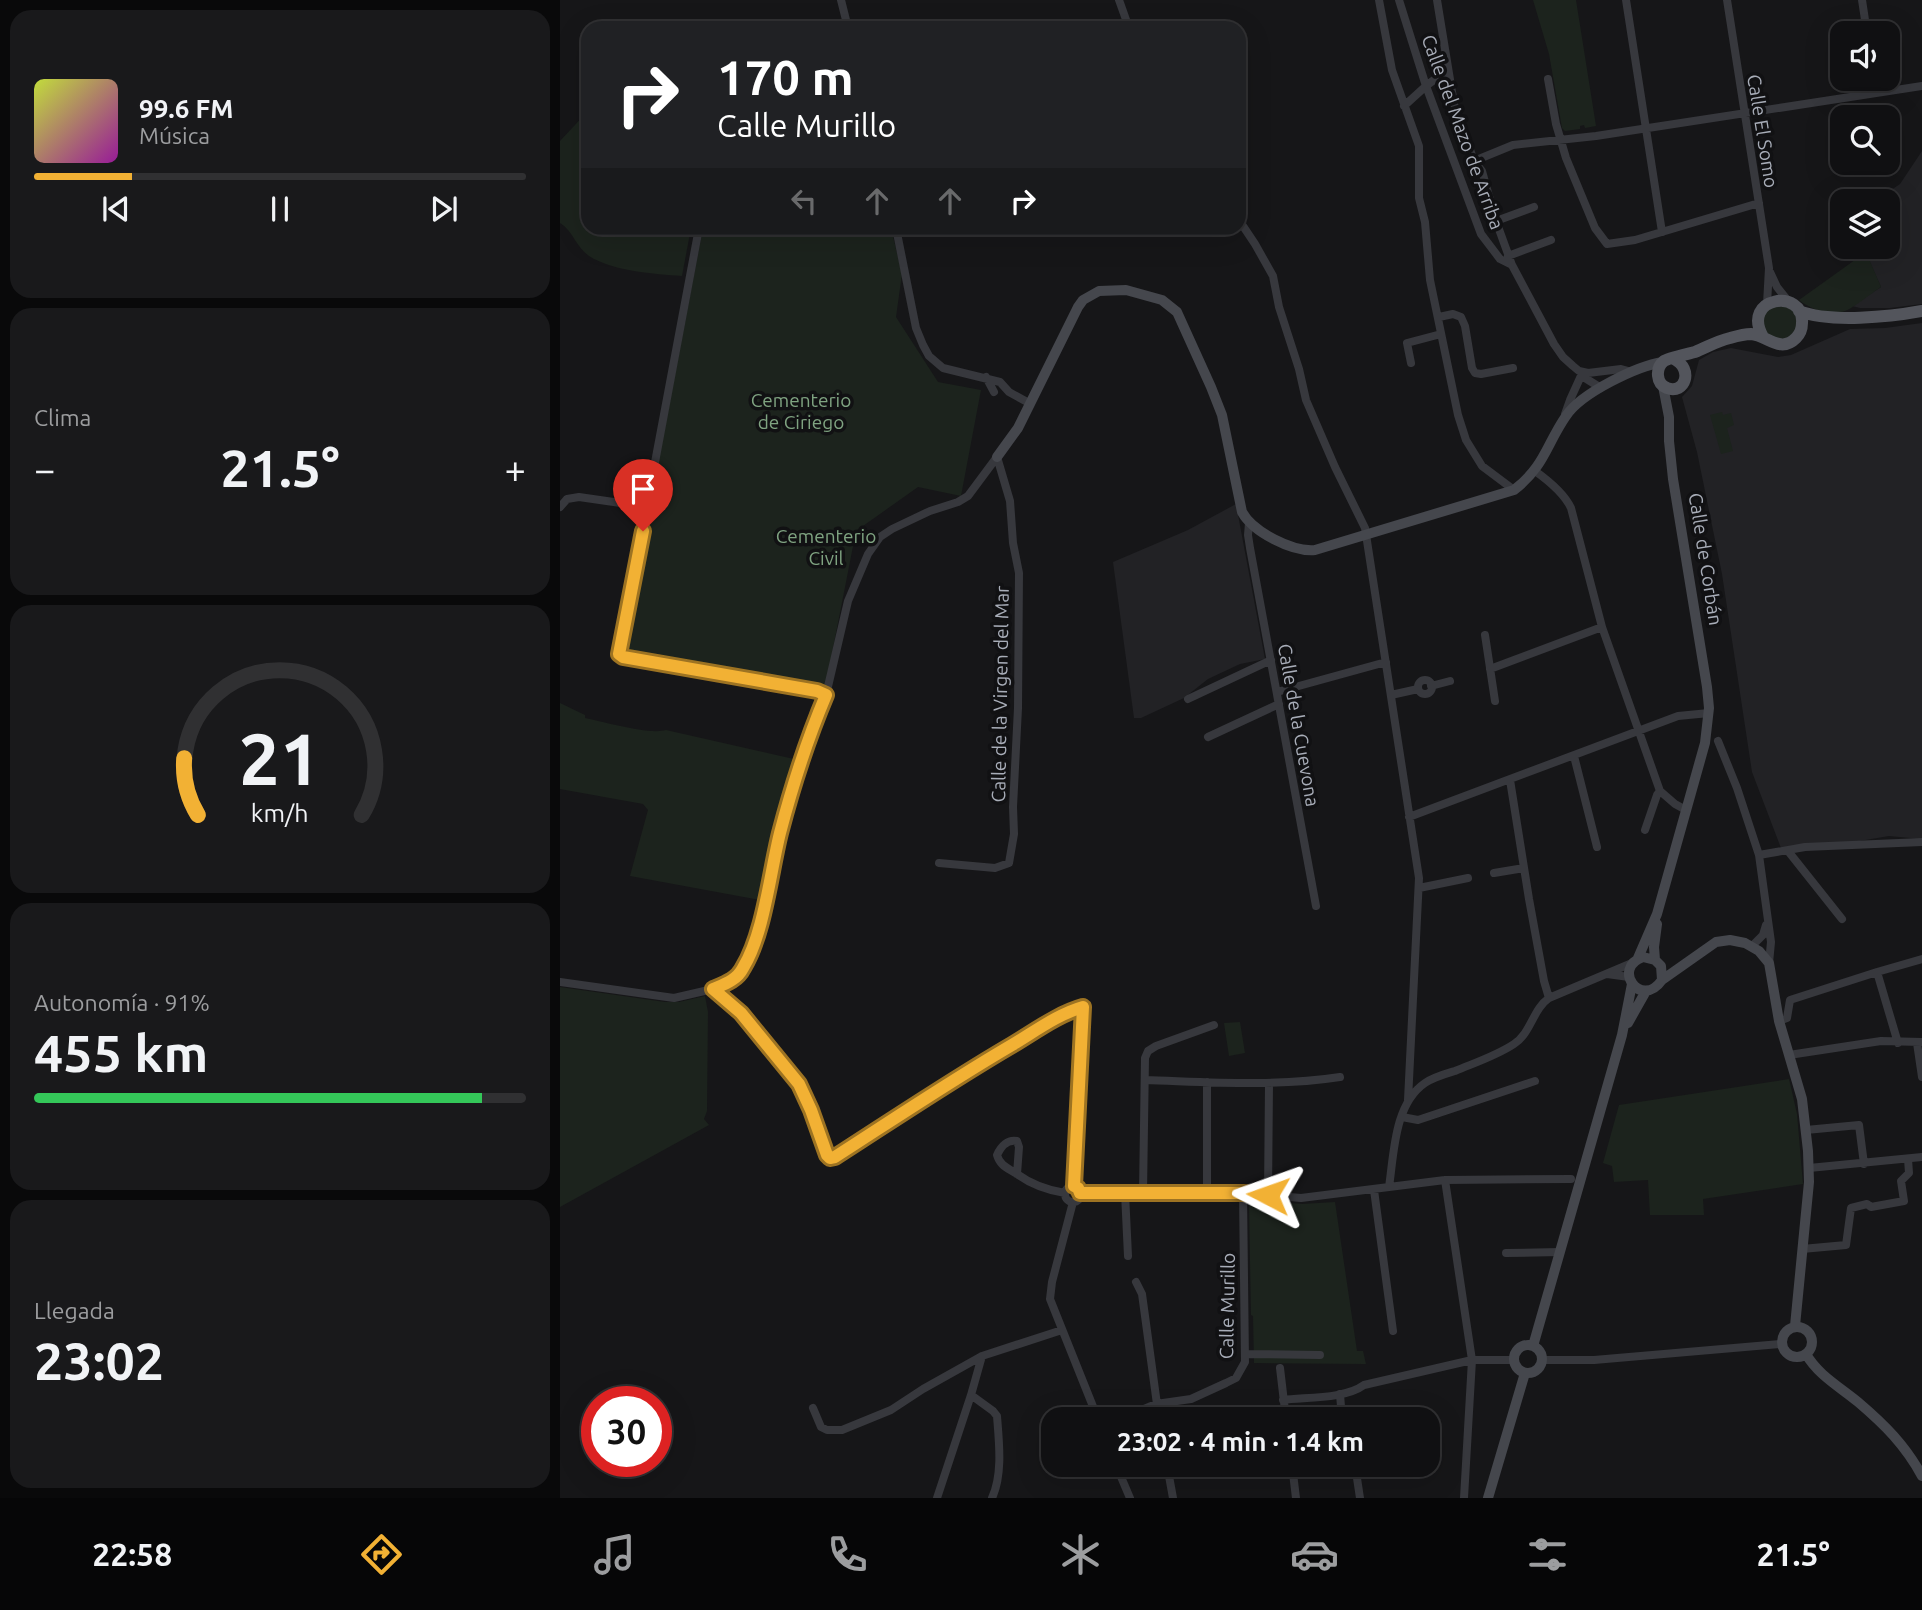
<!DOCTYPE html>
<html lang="es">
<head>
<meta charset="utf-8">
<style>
  body { margin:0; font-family:Ubuntu,sans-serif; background:#19191b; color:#f1f3f6; height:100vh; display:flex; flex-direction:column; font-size:26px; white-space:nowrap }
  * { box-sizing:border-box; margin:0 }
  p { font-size:23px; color:#9c9d9f }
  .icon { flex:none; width:38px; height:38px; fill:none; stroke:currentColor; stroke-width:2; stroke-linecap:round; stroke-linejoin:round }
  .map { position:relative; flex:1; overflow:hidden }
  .sheet { display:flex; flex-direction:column; gap:10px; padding:10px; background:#09090a; width:560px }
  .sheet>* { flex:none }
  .banner { position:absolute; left:21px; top:21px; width:665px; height:214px; border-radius:21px; box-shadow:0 7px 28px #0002,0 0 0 2px #303032; background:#202124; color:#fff; overflow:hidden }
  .fabs { position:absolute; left:1270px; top:21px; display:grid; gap:14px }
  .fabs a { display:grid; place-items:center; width:70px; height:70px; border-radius:14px; background:#101012; box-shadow:0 7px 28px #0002,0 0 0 2px #303032; font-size:35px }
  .speed { position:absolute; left:21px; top:1386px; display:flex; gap:14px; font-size:35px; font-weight:700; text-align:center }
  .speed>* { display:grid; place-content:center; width:91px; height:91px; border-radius:50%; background:#101012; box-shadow:0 7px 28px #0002,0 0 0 2px #303032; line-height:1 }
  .speed .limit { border:10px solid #d22; background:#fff; color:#111 }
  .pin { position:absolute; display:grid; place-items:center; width:60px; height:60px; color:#fff; margin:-72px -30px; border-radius:50% 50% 50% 0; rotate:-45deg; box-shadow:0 0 7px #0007 }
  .pin .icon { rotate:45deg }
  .me { position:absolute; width:77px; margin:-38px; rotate:274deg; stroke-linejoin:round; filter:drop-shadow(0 0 5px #0008) }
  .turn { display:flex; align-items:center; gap:24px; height:147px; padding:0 21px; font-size:32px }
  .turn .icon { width:91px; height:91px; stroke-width:2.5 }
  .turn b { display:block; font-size:49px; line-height:60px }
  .lanes { display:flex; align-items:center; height:66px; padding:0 21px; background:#0003; justify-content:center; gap:35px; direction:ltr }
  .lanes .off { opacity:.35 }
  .big { font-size:52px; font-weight:700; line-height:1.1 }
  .sheet .tile { flex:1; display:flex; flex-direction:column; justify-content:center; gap:10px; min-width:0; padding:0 24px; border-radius:21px; background:#19191b }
  .sheet .dial { align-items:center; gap:0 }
  .dial svg { height:182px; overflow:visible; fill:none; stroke:#303032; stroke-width:7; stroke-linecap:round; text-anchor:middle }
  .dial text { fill:#f1f3f6; stroke:none }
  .song { display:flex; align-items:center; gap:21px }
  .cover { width:84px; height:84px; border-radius:10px; background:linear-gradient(135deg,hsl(70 70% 55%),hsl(300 70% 35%)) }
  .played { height:7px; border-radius:4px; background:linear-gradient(90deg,#f2b134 20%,#303032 20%) }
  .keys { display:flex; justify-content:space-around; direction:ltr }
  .heat { display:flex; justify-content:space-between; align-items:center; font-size:38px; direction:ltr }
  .charge { height:10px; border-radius:5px; background:linear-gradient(90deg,#34c759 91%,#303032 0) }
  .trip { position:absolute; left:481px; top:1407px; width:399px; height:70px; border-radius:21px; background:#101012; box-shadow:0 7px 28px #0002,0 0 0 2px #303032; font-weight:700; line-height:70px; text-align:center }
  .dock { display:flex; height:112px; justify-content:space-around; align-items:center; background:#060607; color:#9c9d9f }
  .dock .icon { width:49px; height:49px }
  .dock .current { color:#f2b134 }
  .dock b { font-size:32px; color:#f1f3f6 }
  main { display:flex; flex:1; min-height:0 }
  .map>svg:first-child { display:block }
  .built { fill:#222225 }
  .green { fill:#1c231d }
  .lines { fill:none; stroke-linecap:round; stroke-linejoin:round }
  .street { stroke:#37383d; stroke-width:8 }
  .secondary { stroke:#45474d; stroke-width:10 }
  .primary { stroke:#53555c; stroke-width:12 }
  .route-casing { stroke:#9d7322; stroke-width:18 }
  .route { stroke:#f2b134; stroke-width:12 }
  .labels { text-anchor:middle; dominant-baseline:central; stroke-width:7; stroke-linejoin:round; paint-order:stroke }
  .street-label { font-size:19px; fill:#a8adb8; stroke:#111113 }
  .park-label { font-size:19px; fill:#7fa381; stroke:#111113 }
</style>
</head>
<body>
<main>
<section class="sheet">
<div class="tile">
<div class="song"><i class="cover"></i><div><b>99.6 FM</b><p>Música</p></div></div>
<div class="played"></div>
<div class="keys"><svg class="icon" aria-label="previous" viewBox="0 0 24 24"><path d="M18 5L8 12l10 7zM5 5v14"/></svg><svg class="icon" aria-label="pause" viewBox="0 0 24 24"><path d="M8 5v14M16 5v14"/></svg><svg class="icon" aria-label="next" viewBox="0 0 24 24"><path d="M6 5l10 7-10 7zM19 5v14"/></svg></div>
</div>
<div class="tile"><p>Clima</p>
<div class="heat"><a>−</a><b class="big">21.5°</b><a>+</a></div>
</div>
<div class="tile dial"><svg viewBox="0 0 100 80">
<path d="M14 69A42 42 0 1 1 86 69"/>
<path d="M14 69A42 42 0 0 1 8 44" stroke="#f2b134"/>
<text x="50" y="56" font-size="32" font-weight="700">21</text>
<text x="50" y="72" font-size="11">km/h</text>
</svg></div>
<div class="tile"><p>Autonomía · 91%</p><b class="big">455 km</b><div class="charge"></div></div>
<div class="tile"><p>Llegada</p><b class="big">23:02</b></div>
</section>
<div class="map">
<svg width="1362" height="1498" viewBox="0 0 1362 1498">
  <rect width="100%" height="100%" fill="#161618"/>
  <!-- built -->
  <path class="built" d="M1362,151V304L1330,308H1300L1292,306L1321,287L1303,247H1328V201H1315L1340,184Z
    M1362,323V839L1329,836L1282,844L1221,848L1192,772L1162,574L1137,452L1122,397L1132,386L1139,360L1153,352L1171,348L1218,357L1231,355L1290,329L1325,328Z
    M676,504L705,659L680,664L648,679L624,698L581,718H574L553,562L628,530Z"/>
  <!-- green -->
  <path class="green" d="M973,0H1016L1036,126L1025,128L1024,125L1020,126V129L1005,131L1002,128L989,54Z
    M28,111V228H131L122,276C95,274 52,271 29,256C16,247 13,231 0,223V141Z
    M143,228H331L342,274L336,317L378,382L421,390L401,496L358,487L296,531L265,689L263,690L62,653Z
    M1306,252L1321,287C1313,292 1290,311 1282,312C1267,315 1250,309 1239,300Z
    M1203 322a17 17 0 1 1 34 0a17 17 0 1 1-34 0Z
    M1162,412L1163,415L1171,413L1174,425L1167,428L1173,451L1161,454L1150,415Z
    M0,703L25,715V718C45,722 89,735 106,730L234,759L200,900L70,876L88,810L83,804L0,789Z
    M0,987L105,1002H119L145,996L148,1012L147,1111L144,1119L149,1125L0,1207Z
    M680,1022L685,1053L669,1056L664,1023Z
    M1229,1079L1237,1114L1243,1184L1143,1199L1144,1215H1090L1088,1180L1054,1182L1052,1166L1043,1163L1059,1105Z
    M692,1200L742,1204L775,1202L797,1351H803L806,1364L694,1363L693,1316L691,1315L689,1206L690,1203Z"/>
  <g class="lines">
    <!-- street -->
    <path class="street" d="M281,0L288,28
      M559,0L569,28
      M819,0L832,70L859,146V198L865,222L870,280L898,415L906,440L922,466L954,490
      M839,0L866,86L921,234L940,259L952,265
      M877,0L894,104L914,161L922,171L936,221L952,265L994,344L1003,357L1013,366L1019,371L1028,373L1061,369L1072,372
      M1066,0L1102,232
      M1167,0L1209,268L1207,304
      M1302,0L1307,33
      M988,79L996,124L1006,158L1035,228L1047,244L1075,240L1199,203
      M1313,79L1316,93
      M844,106L866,86L887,70
      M914,161L953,145L1036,136L1362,86
      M679,220L695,244L713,276L719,307L739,369L746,400L775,467L805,528L859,878L848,1100
      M936,221L974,207
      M139,228L59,654L63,657L257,691L266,695
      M336,228L356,328L363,345L369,356L383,368L440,382L449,392L469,403
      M948,256L991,240
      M1210,272L1217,287L1229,302
      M879,317L893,314L901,317L905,326L912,368L915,373L921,374L953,368
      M851,363L847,343L881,334
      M426,377L434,392
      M1020,378H1025L1041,388
      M1005,414L1010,400L1020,378
      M975,471C989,481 1004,493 1011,508L1042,627L1100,791L1115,804L1126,810
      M0,507L7,499L19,497L88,507
      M689,523L688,535L690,548L756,906
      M925,635L935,701
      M930,669L1042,627
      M858 687a7 7 0 1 1 14 0a7 7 0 1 1-14 0Z
      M871,686L890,681
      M717,692L826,662
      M831,695L858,689
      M628,699L711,660
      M648,737L719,704
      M1158,741L1177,788L1199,855L1211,942L1209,963
      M1014,756L1037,847
      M950,780L969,899L984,981L989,998
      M849,817L1118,716L1149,713
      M1085,830L1097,795L1100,791
      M1228,851L1282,919
      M1199,855L1245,847L1362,842
      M379,863L435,868L449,863L454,834L453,807L458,708L459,573L453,543L450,501L437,457
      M934,873L964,868
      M859,888L908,878
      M1191,947L1203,935L1206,925
      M1317,972L1362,959
      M1047,974L1069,977
      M0,982L114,998L153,989L168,982L179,975L191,953L197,934L219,836L248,740L266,695L288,601L308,554L320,537L332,529L370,511L398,502L408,496L437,457
      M153,989L181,1013L239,1084L251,1110L267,1155L269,1158L275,1157C334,1119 392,1080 452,1045C474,1032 498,1014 523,1007L514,1186
      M1219,1021L1227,1018L1230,1000L1317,972L1338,1043
      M1357,1043L1362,1077
      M1229,1055L1321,1041L1362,1042
      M585,1080C650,1082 715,1087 780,1077
      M842,1117L858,1120L975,1081
      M1246,1130L1299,1125L1304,1164
      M1249,1168L1362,1157
      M457,1174L459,1147L457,1141C448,1139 441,1146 437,1155C440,1166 448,1168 457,1174C472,1185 486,1190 505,1193
      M885,1180L912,1360L904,1498
      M505 1194a8 8 0 1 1 16 0a8 8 0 1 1-16 0Z
      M829,1187C834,1154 834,1104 865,1083C874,1077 885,1074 895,1071C914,1063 936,1056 954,1044C971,1033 973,1009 989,998L1072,963
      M814,1190L833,1331
      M521,1193H683L741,1198L885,1180L1011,1179
      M565,1193L568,1256
      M583,1193L585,1058L588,1051L596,1046L654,1025
      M647,1193V1082
      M708,1195L709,1084
      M513,1202L492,1282L490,1299L538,1419
      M1242,1249L1286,1245L1291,1208L1307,1204L1311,1207L1344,1201L1341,1181L1349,1173L1348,1159
      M946,1253L1000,1252
      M576,1282L582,1294L599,1419
      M685,1354L760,1355
      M982,1360H1034L1221,1344
      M720,1368L726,1419
      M780,1394L782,1419
      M411,1395L433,1411L437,1416C439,1442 443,1474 432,1498
      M723,1400C747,1397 785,1399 804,1385L912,1360H954
      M253,1408L261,1427L267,1430H282L331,1410L363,1389L422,1356L502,1330
      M560,1419L596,1404L631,1399L666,1383L676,1378L685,1362L683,1193
      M556,1465L570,1498
      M607,1465L613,1498
      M732,1465L736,1498
      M795,1465L800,1498
      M377,1498L411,1395L422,1356"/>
    <!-- secondary -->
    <path class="secondary" d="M437,457L458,428L518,307L523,300L539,291L566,290L602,300L617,312L651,387L662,415L682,512C693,532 732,552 755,550L954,490C985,466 986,445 1006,416C1021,393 1077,366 1103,362
      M1078,958L1097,914L1145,743L1149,708L1147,687L1113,479L1109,441V417L1103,386
      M1095,960L1094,947L1097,924
      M1102,980L1101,966L1095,960L1083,957C1051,968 1081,1010 1102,980L1156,942L1170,940L1185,943L1199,951L1209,963L1219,1021L1242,1099L1248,1151L1249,1182L1235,1326
      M1068,1023L1086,991
      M1222 1342a15 15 0 1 1 30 0a15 15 0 1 1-30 0Z
      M954 1359a14 14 0 1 1 28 0a14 14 0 1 1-28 0Z
      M973,1346L1062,1035L1072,984
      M1246,1354C1258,1375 1280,1387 1298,1402C1325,1425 1345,1445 1362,1476
      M928,1498L965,1373"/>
    <!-- primary -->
    <path class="primary" d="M1239,311C1270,323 1330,317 1362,311
      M1114,359C1134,369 1125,395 1107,388C1096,384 1095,368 1104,361C1108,358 1128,354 1135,352C1147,347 1157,341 1170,338C1177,336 1184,334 1191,334C1207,335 1220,354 1236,338C1240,334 1242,329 1242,323C1245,288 1180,296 1203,337"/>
  </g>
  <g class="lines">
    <!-- route casing -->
    <g class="route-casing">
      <path id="route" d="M83,531L59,654L63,657L257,691L266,695C247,740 232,787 220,833C210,873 204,934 183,968C177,980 165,984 153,989L181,1013L239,1084L251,1110L267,1155L270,1158L275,1157C334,1119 392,1080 452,1045C474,1032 498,1014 523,1007L514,1186L518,1188L520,1193H683L708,1195"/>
    </g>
    <!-- route -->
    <use href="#route" class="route"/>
  </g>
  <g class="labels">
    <!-- street labels -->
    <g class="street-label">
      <text transform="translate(1203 131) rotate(81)">Calle El Somo</text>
      <text transform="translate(903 132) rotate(70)">Calle del Mazo de Arriba</text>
      <text transform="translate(1146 559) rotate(81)">Calle de Corbán</text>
      <text transform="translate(440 694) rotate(-89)">Calle de la Virgen del Mar</text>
      <text transform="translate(739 725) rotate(80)">Calle de la Cuevona</text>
      <text transform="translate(667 1306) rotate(-89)">Calle Murillo</text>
    </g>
    <!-- park labels -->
    <g class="park-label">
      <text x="241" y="400">Cementerio<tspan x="241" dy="22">de Ciriego</tspan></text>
      <text x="266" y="536">Cementerio<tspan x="266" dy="22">Civil</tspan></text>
    </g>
  </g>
</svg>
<div class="fabs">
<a><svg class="icon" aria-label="sound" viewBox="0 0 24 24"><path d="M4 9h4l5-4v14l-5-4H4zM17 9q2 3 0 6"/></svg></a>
<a><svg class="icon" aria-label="search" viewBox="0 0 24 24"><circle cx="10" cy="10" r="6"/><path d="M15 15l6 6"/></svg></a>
<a><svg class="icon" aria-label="layers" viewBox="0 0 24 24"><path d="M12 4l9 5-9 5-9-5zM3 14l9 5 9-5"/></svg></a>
</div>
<div class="speed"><div class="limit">30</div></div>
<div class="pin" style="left:83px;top:531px;background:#d93025"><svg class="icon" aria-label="arrive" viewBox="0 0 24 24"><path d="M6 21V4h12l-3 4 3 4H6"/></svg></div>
<svg class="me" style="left:708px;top:1195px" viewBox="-20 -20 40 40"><path d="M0-17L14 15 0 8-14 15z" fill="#f2b134" stroke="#fff" stroke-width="4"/></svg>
<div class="trip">23:02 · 4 min · 1.4 km</div>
<div class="banner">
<div class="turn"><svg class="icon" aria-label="right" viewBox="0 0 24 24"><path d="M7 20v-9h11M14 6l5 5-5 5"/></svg><div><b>170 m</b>Calle Murillo</div></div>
<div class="lanes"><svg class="icon off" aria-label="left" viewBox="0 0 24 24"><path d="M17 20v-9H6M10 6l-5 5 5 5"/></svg><svg class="icon off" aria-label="ahead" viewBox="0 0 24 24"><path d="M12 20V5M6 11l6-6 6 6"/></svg><svg class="icon off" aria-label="ahead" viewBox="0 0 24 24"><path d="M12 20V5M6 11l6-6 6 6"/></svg><svg class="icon" aria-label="right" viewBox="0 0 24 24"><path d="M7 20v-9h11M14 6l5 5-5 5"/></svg></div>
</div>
</div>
</main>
<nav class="dock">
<b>22:58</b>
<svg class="icon current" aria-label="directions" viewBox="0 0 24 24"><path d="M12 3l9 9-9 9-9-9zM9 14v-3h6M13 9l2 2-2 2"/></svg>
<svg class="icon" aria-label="music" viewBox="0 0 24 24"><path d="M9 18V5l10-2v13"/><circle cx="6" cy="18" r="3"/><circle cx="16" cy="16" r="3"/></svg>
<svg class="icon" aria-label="phone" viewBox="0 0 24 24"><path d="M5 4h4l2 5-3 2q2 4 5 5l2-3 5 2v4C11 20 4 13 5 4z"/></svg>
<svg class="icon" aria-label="climate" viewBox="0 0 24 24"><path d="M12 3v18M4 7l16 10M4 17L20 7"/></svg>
<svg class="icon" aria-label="car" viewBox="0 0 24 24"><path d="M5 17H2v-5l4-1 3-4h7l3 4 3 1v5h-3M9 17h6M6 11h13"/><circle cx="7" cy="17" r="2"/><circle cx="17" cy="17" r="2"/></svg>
<svg class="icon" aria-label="filters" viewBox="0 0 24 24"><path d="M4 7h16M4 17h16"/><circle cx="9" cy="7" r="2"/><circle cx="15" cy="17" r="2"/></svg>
<b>21.5°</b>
</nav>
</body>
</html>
